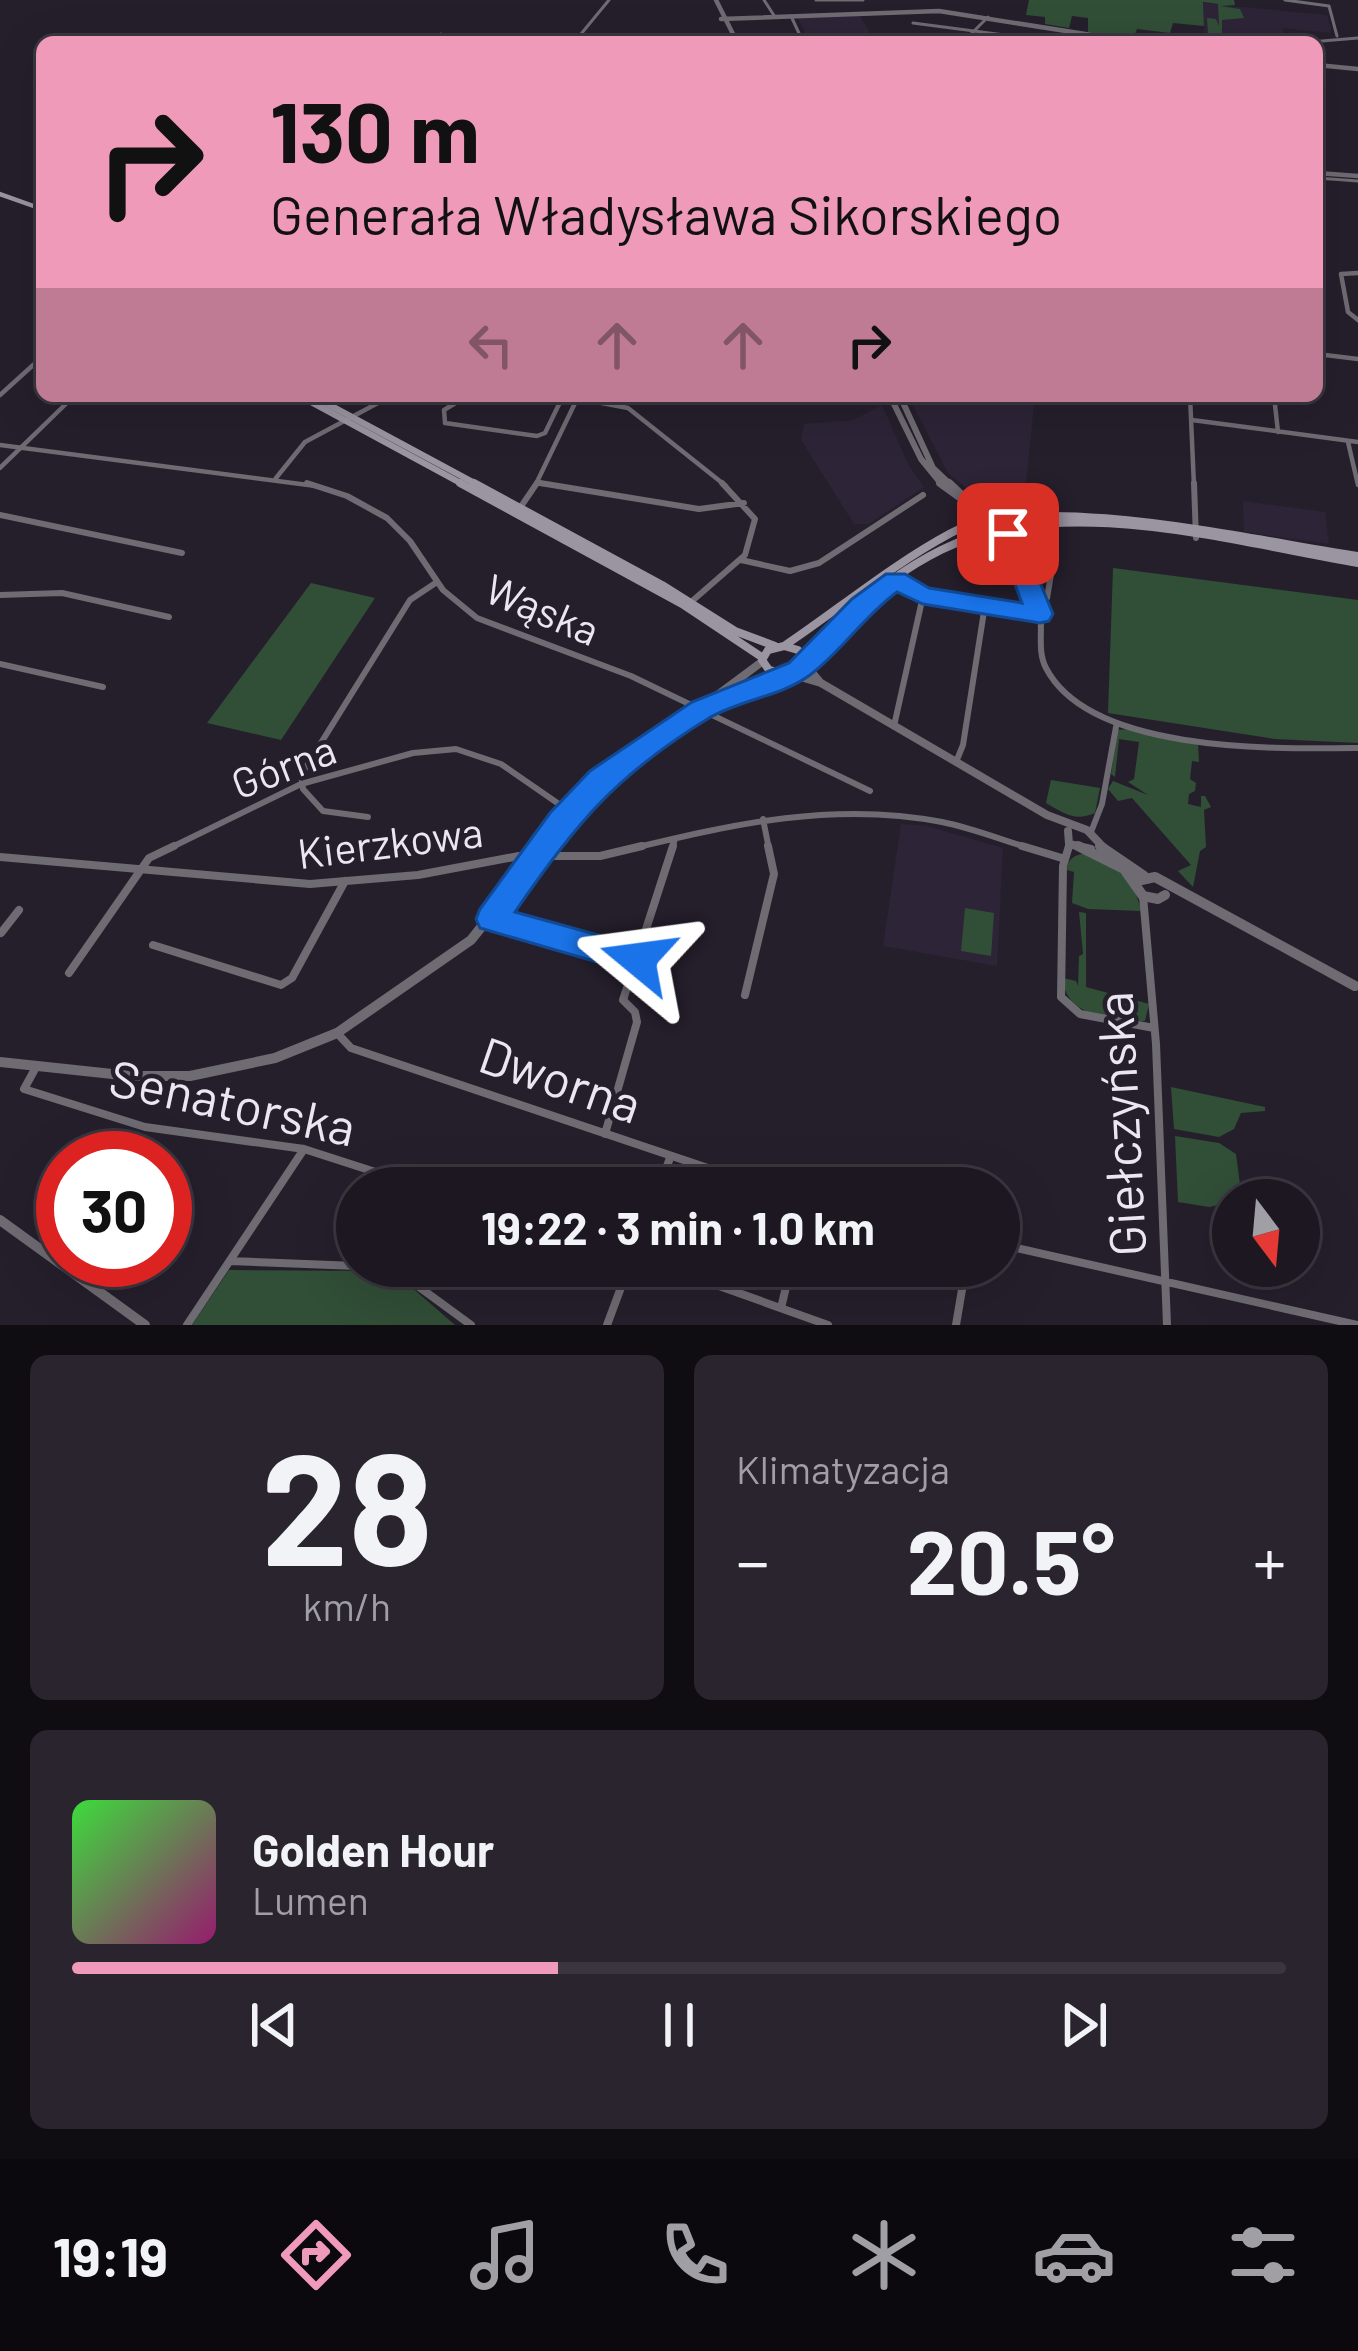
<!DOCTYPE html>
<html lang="pl">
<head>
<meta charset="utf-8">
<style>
  body { margin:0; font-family:Barlow,sans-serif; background:#29242e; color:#f1f3f6; height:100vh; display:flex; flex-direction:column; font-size:45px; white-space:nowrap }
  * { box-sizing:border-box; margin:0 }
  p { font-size:39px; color:#a09fa5 }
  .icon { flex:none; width:66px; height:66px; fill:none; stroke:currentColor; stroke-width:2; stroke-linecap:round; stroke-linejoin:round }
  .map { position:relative; height:1325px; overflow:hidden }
  .side { display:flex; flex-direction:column; gap:30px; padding:30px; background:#0f0d12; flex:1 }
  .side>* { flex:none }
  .guide { position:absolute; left:36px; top:36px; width:1287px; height:366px; border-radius:18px; box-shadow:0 12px 48px #0002,0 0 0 3px #3a363f; background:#ef9ab8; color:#111; overflow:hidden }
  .needle { width:78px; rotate:164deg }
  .fabs { position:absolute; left:1212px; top:1179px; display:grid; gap:24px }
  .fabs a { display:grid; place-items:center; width:108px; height:108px; border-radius:50%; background:#1c1721; box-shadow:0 12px 48px #0002,0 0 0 3px #3a363f; font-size:60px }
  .speed { position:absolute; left:36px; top:1131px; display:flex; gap:24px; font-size:60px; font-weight:700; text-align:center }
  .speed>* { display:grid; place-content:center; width:156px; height:156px; border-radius:50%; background:#1c1721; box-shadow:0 12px 48px #0002,0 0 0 3px #3a363f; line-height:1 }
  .speed .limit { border:18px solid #d22; background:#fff; color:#111 }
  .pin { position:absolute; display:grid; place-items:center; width:102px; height:102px; color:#fff; margin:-51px; border-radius:24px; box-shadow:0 6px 18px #0006 }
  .me { position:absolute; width:132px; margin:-66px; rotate:286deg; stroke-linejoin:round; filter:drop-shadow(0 0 9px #0008) }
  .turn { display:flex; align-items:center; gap:42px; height:252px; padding:0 36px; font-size:54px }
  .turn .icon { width:156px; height:156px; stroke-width:2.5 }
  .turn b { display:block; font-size:84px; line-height:102px }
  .lanes { display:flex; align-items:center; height:114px; padding:0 36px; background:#0003; justify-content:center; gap:60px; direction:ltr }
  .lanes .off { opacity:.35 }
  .big { font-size:90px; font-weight:700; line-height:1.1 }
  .side .tile { flex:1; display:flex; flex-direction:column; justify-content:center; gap:18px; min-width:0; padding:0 42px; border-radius:18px; background:#29242e }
  .side .dial { align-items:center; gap:0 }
  .dial b { font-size:156px; line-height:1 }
  .song { display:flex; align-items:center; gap:36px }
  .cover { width:144px; height:144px; border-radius:18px; background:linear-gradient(135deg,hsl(120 70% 55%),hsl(320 70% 35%)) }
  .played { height:12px; border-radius:6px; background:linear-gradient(90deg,#ef9ab8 40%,#3a363f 40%) }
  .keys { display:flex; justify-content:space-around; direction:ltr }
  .heat { display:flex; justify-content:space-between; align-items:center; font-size:66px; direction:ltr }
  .side .tiles { flex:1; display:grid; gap:30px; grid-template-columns:1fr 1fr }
  .tile:last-child { grid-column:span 2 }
  .trip { position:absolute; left:336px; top:1167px; width:684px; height:120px; border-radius:60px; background:#1c1721; box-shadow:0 12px 48px #0002,0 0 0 3px #3a363f; font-weight:700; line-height:120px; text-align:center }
  .tab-bar { display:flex; height:192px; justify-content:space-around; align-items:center; background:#0b090d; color:#a09fa5 }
  .tab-bar .icon { width:84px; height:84px }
  .tab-bar .current { color:#ef9ab8 }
  .tab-bar b { font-size:54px; color:#f1f3f6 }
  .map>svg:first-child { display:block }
  .built { fill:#2d2437 }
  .green { fill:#314e37 }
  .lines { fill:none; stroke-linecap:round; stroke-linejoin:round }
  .minor-far3 { stroke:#6e6b72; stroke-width:3 }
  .minor-far2 { stroke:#6e6b72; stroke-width:4.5 }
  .minor-far1 { stroke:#6e6b72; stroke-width:6 }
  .minor { stroke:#6e6b72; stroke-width:8 }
  .tertiary-far3 { stroke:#6e6b72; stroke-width:4.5 }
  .tertiary-far2 { stroke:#6e6b72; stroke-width:6 }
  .tertiary-far1 { stroke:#6e6b72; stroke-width:8 }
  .tertiary { stroke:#6e6b72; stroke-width:10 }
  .secondary-far2 { stroke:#9a95a1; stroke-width:4.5 }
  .secondary-far1 { stroke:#9a95a1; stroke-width:6 }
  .secondary { stroke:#9a95a1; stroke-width:8 }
  .route { fill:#1a73e8; stroke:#114b97; stroke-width:3 }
  .labels { text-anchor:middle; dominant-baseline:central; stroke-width:9; stroke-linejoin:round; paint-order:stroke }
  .street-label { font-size:42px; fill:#ebe7f0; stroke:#251f2c }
  .near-street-label { font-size:51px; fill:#ebe7f0; stroke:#251f2c }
</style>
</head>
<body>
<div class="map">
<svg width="1358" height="1325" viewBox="0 0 1358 1325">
  <rect width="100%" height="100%" fill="#251f2c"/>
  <!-- built -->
  <path class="built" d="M1203,3L1327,15L1331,29L1330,33L1283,28V37L1260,34L1259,42H1205Z
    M860,16L876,42H810L798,18Z
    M908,396H1035L1024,502L988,506L948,473Z
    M882,405L908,464L924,487L869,524H854L801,440L804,424L853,420Z
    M1243,501L1325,512L1329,544L1244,532Z
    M901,824L927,826L1003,848L997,966L883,946Z"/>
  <!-- green -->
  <path class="green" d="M1029,0H1234L1235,5L1221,6L1240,9L1244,18L1222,20V34L1208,33L1207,18L1216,19L1219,26L1218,4L1203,2L1204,26L1173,23L1170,33L1137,29L1135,34L1123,38L1088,32V18L1072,16L1069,28L1045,24V17L1026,15Z
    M1113,568L1358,600V743L1275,739L1108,713Z
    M311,583L375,598L281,740L207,723Z
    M1128,729L1198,743L1199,762L1192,761L1190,779L1196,783L1195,791L1189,794L1188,804L1201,807V796H1205L1211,807L1204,810L1206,847L1200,851L1193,887L1178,871L1191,865L1132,798L1118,801L1108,789L1113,781L1148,795L1128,782L1134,779L1139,742L1119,739L1115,777L1111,774L1117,730Z
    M1051,780L1100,788L1095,813C1074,822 1064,813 1046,803Z
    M1090,853C1117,866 1135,881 1141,911L1088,909L1072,903L1074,872L1067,870C1068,856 1078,854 1090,853Z
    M965,908L994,913L991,956L961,951Z
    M1079,912L1086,913V987L1149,1004L1145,1021C1114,1022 1064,1016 1063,978L1076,981L1078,986L1079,956L1083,954Z
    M1171,1087L1265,1107V1111L1241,1113L1234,1129L1219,1137L1174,1129Z
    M1175,1136L1219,1143L1236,1154L1242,1200L1209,1207L1178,1202Z
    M229,1270L384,1271L401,1278L455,1325H192Z"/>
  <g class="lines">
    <!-- minor-far3 -->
    <path class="minor-far3" d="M764,0L775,17
      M816,0H863
      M1285,0L1329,6L1337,36
      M791,16L803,42
      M913,23L1059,42
      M441,34L448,42
      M581,34L609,0
      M510,42L566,35L664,42
      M883,42H939
      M963,42L988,17
      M1310,42L1358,38
      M1317,178L1358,181"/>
    <!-- minor-far2 -->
    <path class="minor-far2" d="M1358,273L1341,274L1348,312L1358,320
      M1317,354L1358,359
      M0,395L42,357
      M467,396L444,410L445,423L537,436L545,433L563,396
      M565,396L628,408L726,486
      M1190,396L1194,486
      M1274,396L1278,432
      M1192,420L1358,442
      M1348,442L1358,485
      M0,445L316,486
      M0,468L74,396
      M276,478L305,442L391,396
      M538,483L558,486
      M535,486L577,399"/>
    <!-- minor-far1 -->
    <path class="minor-far1" d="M307,483L347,496L387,518L410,541L443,590L477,618L631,676L870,791
      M540,483L699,509L744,503
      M1194,483L1196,538
      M520,508L537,483
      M0,515L182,553
      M1002,528C1019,551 1036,584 1040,612C1043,631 1037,651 1046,668C1090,753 1274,749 1358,748
      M741,560L790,571L819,563L923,495
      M891,577L923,596L1039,614
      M0,595L62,593L169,617
      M691,602L745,555L755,519L722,483
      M1039,608L1047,598L1053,563
      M0,664L103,687
      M894,726L923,596
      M956,762L963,745L985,605
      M368,817L323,811L303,789L301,775L410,600L437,582
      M763,819L769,849
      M1091,832L1102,804L1116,727
      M168,849L301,784L413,753L456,749L501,764L569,811
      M630,849C734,824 835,801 942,822C972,828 1002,840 1032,849
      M672,849L675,839"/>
    <!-- minor -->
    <path class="minor" d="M1022,846L1065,859
      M1069,846L1063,866L1061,997L1080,1014L1154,1028
      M0,857L310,884L418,875L519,856H600L642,846
      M1143,896L1156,1044L1167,1325
      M492,919L637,959
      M1,933L19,910
      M153,945L281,985L292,978L345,881
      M69,973L149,858L174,846
      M745,995L774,874L768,846
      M337,1033L351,1048L767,1188
      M35,1069L24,1089L145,1127L304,1149L425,1188
      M605,1134L637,1022L635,1012L623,1000L673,846
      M659,1188L670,1158
      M999,1244L1357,1325
      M230,1261L357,1266
      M368,1266L400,1273L471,1325
      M663,1266L828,1325
      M781,1308L791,1266
      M187,1325L304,1149
      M607,1325L629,1266
      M956,1325L966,1266"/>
    <!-- tertiary-far3 -->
    <path class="tertiary-far3" d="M716,0L737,42
      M721,19L939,11L1136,42
      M1317,65L1358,69
      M1317,173L1358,176"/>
    <!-- tertiary-far2 -->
    <path class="tertiary-far2" d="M890,396L921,459L943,486
      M900,396L933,468L952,486"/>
    <!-- tertiary-far1 -->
    <path class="tertiary-far1" d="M940,483L1001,527
      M949,483L986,518
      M961,504L966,526
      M804,663L820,682
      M790,674L821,683L1047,815L1087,830L1105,849
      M703,709L782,674
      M1068,831L1069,844L1091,849
      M543,849L583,795L763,661"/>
    <!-- tertiary -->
    <path class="tertiary" d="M1078,846L1124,869L1143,896L1158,899L1165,895
      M1100,846L1144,876
      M1137,881L1155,877L1355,986
      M0,1062L131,1076H190L275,1058L337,1033L471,940L546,846
      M0,1220L145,1325"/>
    <!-- secondary-far2 -->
    <path class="secondary-far2" d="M0,194L42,209"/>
    <!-- secondary-far1 -->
    <path class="secondary-far1" d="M300,396L466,486
      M313,396L480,486"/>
    <!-- secondary -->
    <path class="secondary" d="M460,483L682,604L763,658
      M474,483L662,585L735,631L775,646
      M784,646C839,609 893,564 951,533C1034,489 1261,542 1358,556
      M784,646L798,650L804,659L799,670L786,674L769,670L762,660L768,650Z
      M804,659C822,647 835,630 851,615C876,590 909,566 941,550C1059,491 1233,542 1358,563"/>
  </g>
  <!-- route -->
  <path class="route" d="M1008,527L1020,534L1053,614L1049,621L1040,623L923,604L897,592C864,616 842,651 810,675C782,696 739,700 709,718C616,775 575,824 515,912L649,949L654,959L649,969L638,974L480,928L476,919L480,909L550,813L590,771L692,702L789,663L852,599L886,574H905L929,588L1022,603L996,534Z"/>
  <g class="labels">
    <!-- street labels -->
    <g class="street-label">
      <text transform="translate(543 608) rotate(23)">Wąska</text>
      <text transform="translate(283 765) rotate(-21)">Górna</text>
      <text transform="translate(390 841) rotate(-7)">Kierzkowa</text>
    </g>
    <!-- near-street labels -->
    <g class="near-street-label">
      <text transform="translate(561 1078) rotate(19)">Dworna</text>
      <text transform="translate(233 1101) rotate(12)">Senatorska</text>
      <text transform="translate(1119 1124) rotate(-93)">Giełczyńska</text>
    </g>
  </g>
</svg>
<div class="fabs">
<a><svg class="needle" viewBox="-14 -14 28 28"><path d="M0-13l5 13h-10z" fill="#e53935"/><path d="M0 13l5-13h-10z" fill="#a09fa5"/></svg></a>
</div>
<div class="speed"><div class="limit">30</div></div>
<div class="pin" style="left:1008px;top:534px;background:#d93025"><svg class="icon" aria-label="arrive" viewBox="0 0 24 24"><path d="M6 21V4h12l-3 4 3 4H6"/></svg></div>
<svg class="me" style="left:638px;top:959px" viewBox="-20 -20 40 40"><path d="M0-17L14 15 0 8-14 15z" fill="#1a73e8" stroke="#fff" stroke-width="4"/></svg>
<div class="trip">19:22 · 3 min · 1.0 km</div>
<div class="guide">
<div class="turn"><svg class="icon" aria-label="right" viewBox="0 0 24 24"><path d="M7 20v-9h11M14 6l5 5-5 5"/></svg><div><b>130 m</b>Generała Władysława Sikorskiego</div></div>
<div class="lanes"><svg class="icon off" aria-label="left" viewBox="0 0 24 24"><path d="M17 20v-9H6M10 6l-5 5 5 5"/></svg><svg class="icon off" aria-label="ahead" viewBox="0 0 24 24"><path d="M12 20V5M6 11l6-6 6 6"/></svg><svg class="icon off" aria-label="ahead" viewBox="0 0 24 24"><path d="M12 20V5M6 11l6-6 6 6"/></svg><svg class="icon" aria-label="right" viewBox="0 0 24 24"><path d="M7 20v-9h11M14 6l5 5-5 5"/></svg></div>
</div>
</div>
<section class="side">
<div class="tiles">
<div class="tile dial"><b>28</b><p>km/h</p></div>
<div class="tile"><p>Klimatyzacja</p>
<div class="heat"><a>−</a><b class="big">20.5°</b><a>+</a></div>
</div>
<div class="tile">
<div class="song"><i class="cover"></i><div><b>Golden Hour</b><p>Lumen</p></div></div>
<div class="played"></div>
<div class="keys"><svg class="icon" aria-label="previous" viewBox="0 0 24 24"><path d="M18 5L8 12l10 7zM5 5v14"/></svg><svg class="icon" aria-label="pause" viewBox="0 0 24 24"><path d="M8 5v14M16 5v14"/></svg><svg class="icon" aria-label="next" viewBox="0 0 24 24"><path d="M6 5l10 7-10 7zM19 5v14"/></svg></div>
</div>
</div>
</section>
<nav class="tab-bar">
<b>19:19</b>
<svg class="icon current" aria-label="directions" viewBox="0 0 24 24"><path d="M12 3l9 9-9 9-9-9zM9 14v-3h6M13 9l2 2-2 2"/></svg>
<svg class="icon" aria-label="music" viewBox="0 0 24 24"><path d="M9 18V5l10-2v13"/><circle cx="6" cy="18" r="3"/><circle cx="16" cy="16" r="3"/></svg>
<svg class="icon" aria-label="phone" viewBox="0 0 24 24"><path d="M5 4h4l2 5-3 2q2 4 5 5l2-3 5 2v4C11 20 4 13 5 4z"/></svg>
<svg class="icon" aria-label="climate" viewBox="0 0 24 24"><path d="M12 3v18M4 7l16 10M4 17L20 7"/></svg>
<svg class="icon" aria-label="car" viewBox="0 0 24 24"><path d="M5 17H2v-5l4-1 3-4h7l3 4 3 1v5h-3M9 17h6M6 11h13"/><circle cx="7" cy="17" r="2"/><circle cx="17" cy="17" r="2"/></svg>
<svg class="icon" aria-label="filters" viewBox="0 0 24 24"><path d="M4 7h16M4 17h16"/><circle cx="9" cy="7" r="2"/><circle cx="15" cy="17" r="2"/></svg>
</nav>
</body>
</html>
